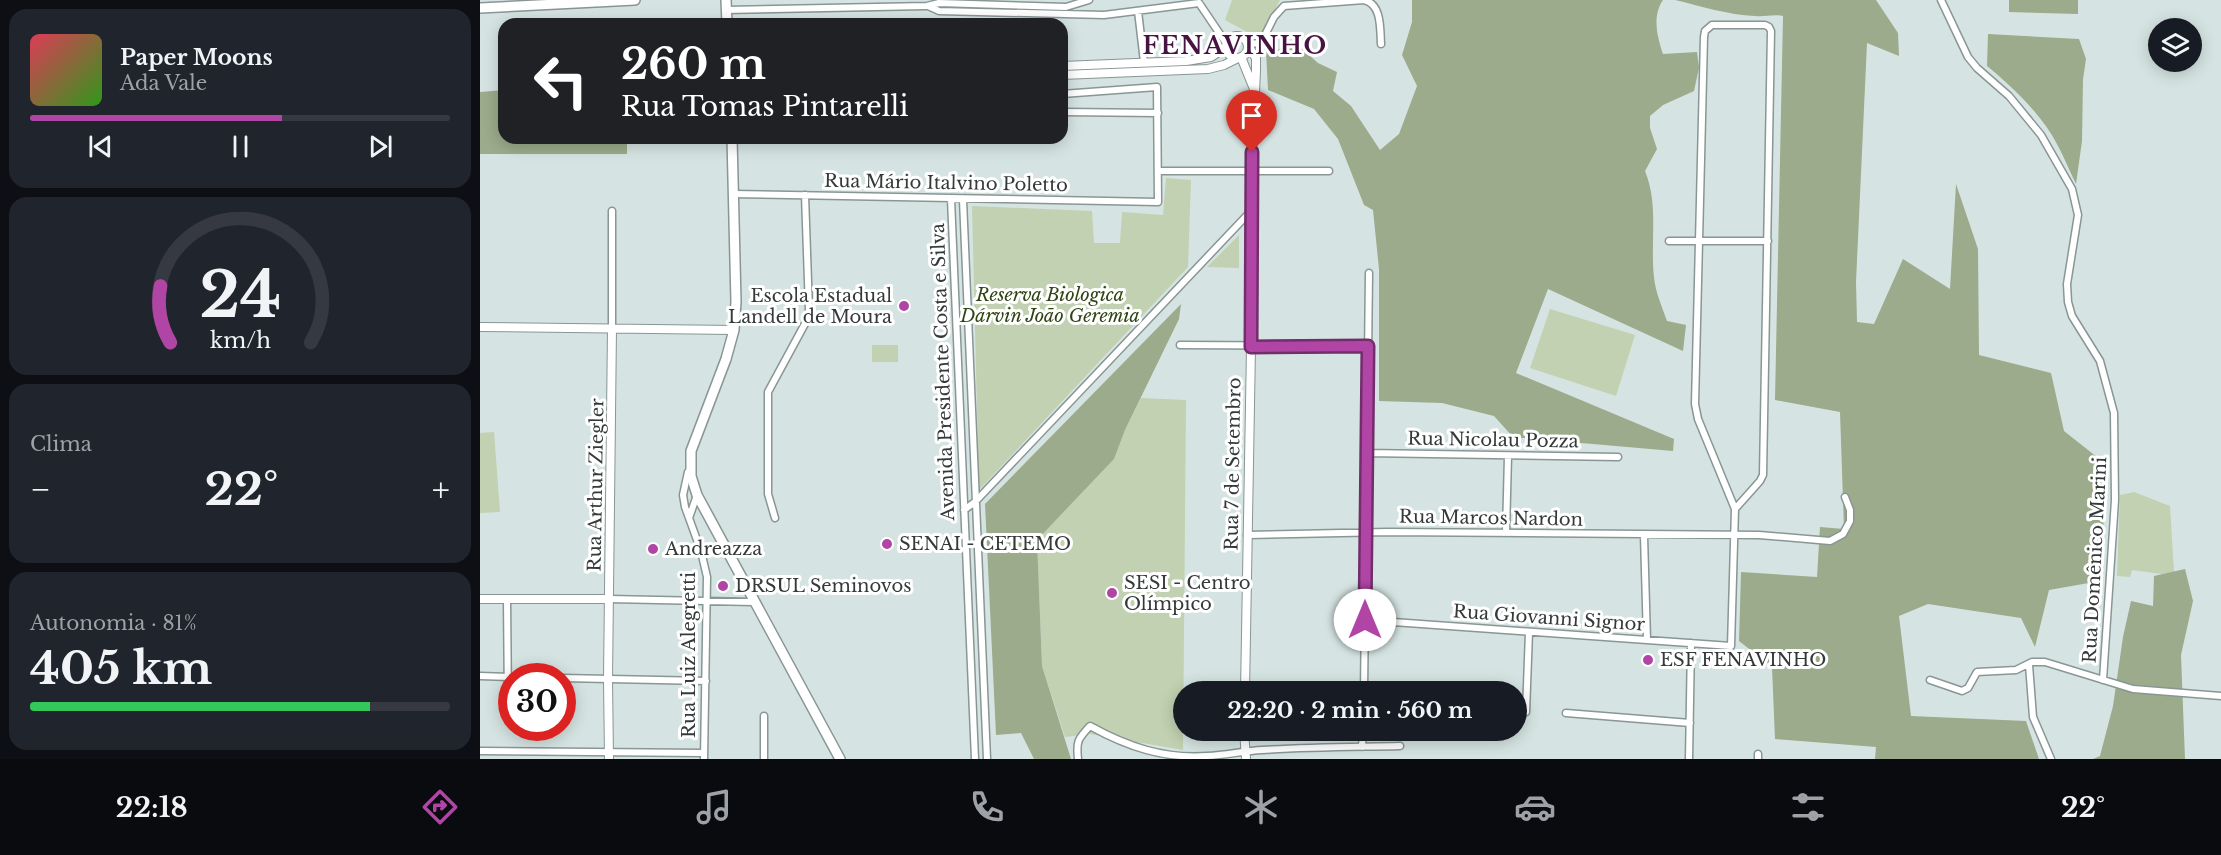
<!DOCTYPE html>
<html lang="pt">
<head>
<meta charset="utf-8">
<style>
  body { margin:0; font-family:"Libre Baskerville",serif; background:#20242c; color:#f1f3f6; height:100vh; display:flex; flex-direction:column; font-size:22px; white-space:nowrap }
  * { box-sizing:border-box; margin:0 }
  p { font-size:20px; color:#9ea1a6 }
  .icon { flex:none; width:33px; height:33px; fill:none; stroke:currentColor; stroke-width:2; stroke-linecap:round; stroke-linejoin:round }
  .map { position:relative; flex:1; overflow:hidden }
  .panel { display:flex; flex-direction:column; gap:9px; padding:9px; background:#0d0f14; width:480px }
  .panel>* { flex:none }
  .guide { position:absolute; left:18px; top:18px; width:570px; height:126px; border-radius:18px; box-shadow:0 3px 15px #0003; background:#202124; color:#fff; overflow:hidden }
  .fabs { position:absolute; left:1668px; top:18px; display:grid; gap:12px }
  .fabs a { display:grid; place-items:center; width:54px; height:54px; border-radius:50%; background:#171b24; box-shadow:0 3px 15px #0003; font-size:30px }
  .speed { position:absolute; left:18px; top:663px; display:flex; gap:12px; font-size:30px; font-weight:700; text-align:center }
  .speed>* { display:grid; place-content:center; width:78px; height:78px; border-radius:50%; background:#171b24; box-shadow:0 3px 15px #0003; line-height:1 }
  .speed .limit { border:9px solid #d22; background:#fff; color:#111 }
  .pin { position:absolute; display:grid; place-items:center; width:51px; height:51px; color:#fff; margin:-62px -26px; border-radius:50% 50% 50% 0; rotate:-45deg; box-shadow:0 0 6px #0007 }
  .pin .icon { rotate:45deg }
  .me { position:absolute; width:66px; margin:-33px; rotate:0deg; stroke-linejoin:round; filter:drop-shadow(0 0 4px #0008) }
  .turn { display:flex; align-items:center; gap:21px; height:126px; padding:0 24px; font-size:27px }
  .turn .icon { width:78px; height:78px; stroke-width:2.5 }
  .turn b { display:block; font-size:42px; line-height:51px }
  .big { font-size:45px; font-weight:700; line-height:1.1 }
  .panel .card { flex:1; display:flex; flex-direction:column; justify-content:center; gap:9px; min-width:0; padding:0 21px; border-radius:18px; background:#20242c }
  .panel .dial { align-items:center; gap:0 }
  .dial svg { height:156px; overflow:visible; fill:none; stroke:#363941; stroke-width:7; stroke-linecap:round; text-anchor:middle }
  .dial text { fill:#f1f3f6; stroke:none }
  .song { display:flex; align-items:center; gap:18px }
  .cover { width:72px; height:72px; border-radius:9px; background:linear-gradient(135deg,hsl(350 70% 55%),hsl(110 70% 35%)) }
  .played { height:6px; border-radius:3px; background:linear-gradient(90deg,#b045a5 60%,#363941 60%) }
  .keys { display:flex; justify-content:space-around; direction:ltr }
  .heat { display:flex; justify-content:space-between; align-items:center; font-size:33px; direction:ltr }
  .charge { height:9px; border-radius:4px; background:linear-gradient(90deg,#34c759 81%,#363941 0) }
  .trip { position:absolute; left:693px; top:681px; width:354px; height:60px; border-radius:30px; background:#171b24; box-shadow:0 3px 15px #0003; font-weight:700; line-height:60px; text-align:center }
  .tabs { display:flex; height:96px; justify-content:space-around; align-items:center; background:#090b0e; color:#9ea1a6 }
  .tabs .icon { width:42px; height:42px }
  .tabs .active { color:#b045a5 }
  .tabs b { font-size:27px; color:#f1f3f6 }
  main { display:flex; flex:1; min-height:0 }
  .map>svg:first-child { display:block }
  .green { fill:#c1d1b1 }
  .forest { fill:#9bab8b }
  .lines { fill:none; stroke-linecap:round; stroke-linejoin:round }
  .minor-casing { stroke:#889694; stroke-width:9 }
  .tertiary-casing { stroke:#889694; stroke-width:10 }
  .secondary-casing { stroke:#889694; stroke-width:12 }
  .minor { stroke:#fff; stroke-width:6 }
  .tertiary { stroke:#fff; stroke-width:8 }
  .secondary { stroke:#fff; stroke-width:9 }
  .route-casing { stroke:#722d6b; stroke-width:15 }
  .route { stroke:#b045a5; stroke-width:10 }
  .poi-dot { fill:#b045a5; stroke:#fff; stroke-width:2 }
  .labels { text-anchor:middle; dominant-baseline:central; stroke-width:6; stroke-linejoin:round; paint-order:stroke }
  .street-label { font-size:18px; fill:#343a39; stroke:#fff }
  .park-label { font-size:18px; font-style:italic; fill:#2e4412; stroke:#fff }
  .poi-label { font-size:18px; fill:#343a39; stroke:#fff; text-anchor:start }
  .district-label { font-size:24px; font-weight:bold; letter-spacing:1.5px; fill:#471342; stroke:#fff }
</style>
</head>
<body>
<main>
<section class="panel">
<div class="card">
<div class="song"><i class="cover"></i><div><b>Paper Moons</b><p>Ada Vale</p></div></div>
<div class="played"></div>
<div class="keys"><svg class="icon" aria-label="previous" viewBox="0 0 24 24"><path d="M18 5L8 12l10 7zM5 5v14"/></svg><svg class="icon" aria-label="pause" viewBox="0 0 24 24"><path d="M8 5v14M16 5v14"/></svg><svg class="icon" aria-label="next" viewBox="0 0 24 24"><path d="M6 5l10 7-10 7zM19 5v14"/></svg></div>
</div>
<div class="card dial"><svg viewBox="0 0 100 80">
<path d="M14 69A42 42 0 1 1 86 69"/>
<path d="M14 69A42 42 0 0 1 9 40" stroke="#b045a5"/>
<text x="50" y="56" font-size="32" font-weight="700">24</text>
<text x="50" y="72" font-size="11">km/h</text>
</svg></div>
<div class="card"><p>Clima</p>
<div class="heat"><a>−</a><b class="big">22°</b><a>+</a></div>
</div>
<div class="card"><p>Autonomia · 81%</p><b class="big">405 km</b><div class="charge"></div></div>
</section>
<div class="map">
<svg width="1741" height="759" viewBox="0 0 1741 759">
  <rect width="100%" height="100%" fill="#d5e4e2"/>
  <!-- green -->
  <path class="green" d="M752,0H800L780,39L745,20Z
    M686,178L711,180L708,267L499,490L492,206L612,211L614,243H640L642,212L683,215Z
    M759,235V268L727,267Z
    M1070,309L1155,335L1136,396L1050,368Z
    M392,345H418V362H392Z
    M661,398L706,400L703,750L610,734L585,737L562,666L557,540L634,459L645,430Z
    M14,432L20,512L0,513V433Z
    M1654,492L1690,506L1694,572L1682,574L1652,570L1650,577L1637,576L1640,495Z"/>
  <!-- forest -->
  <path class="forest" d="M932,0H1183C1172,16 1177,36 1183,54L1217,52L1219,68L1214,91L1183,105L1170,116V128L1177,149L1165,171C1179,205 1170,242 1174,277C1175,291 1182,307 1187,321L1206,325L1203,351L1068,289L1036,373L1194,439L1193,451L1033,437L1014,416L962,403L899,401V269L893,210L884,205L858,139L834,109L788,90L786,51L820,47L838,63L857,72L853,91L871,106L900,150L919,134L937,86L922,55L932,22Z
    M1195,0H1396L1418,33L1419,56L1387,43L1376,282L1377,322L1394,324L1423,259L1470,289L1476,184L1498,249L1499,355L1571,373L1584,431L1627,465L1620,581L1569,590L1555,647L1541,618L1448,604L1419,616L1431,716L1546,721L1559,759H1395L1396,747L1295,739L1292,667L1259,641L1261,572L1337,577L1340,527L1364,529L1360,412L1295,400L1303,16C1293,14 1285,17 1275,16C1248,15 1221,6 1195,0Z
    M1529,0H1598V14L1529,12Z
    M1508,34L1599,39L1606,59L1603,79L1602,141L1596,184C1590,172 1585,159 1578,146C1562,115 1534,88 1507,66Z
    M24,90V138H147V154H0V92Z
    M701,304L699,319L645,430L634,459L557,540L562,666L591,759H554L541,733L516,735L505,504Z
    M1705,569L1713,601L1701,655L1705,759H1613L1620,756L1633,706L1643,637L1651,601L1673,606L1674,576Z"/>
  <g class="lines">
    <!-- minor casing -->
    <g class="minor-casing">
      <path id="minor" d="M1461,0L1488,57L1497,68L1529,96L1561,135L1592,189L1598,215L1587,284L1588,302L1592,316L1620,361L1634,413L1635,500L1623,680
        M719,3L746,43
        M448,6L459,11L624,15L719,3
        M246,10L447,6L459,3L586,7L609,0
        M658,11L664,62
        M768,44L781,43L794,17L804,6L884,0C902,4 900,29 901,44
        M582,112L678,113
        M678,171H849
        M253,194L678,202L677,87L582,94
        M471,199L495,759
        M483,200L507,759
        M1189,241H1288
        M132,328V211
        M700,345L888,346
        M887,453L1138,457
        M208,472L203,495L205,507L221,551L227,577L224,759
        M484,510L495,502L771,211
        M209,518L217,495
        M295,518L288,494V392L327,320L329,310L325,195
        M1026,533L1028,456
        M767,535L908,532L1279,535L1350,541L1363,534L1370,521V510L1365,497
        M1164,536L1167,640
        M27,599L28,705
        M129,599L274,602
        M885,620L1251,646L1255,509L1218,419L1215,404L1224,37L1225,31L1232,25H1285L1289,27L1291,31L1283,475L1280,481L1255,509
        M1549,665L1553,717L1571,759
        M0,676L31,677
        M82,678L226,681
        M1450,680L1482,691L1488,688L1497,672L1536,670L1552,662H1565L1653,689L1741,696
        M884,692L889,273
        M1036,711L1046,712L1049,632
        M1086,713L1210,723
        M882,747L883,730
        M0,751L224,753
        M1278,754V759
        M284,759V716
        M598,759C596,741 598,739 610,726C648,747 684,759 727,756C746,755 764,751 782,750C828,747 874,747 920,746
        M1209,759L1211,643"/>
    </g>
    <!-- tertiary casing -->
    <g class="tertiary-casing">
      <path id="tertiary" d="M746 47a11 11 0 1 1 22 0a11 11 0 1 1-22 0Z
        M761,57L774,89
        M582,66L706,61L731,57L745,48
        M582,75L728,69L744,65L758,58
        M0,327L254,330
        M0,599H129
        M765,692L771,347V172L776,71V58L768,46
        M764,730L766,759
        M129,759L128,679L132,328"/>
    </g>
    <!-- secondary casing -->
    <g class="secondary-casing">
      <path id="secondary" d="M246,0L247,24
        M0,8L155,0
        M252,138L256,302L254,330L246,359L211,451V476L217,495L360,759"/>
    </g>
    <!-- minor -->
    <use href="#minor" class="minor"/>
    <!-- tertiary -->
    <use href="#tertiary" class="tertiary"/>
    <!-- secondary -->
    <use href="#secondary" class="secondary"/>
  </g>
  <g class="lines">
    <!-- route casing -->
    <g class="route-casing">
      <path id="route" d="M772,152L771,347L888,346L885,620"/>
    </g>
    <!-- route -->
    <use href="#route" class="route"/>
  </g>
  <!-- markers -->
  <g class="poi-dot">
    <circle cx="424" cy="306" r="6"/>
    <circle cx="407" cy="544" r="6"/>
    <circle cx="173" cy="549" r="6"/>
    <circle cx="243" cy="586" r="6"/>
    <circle cx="632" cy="593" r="6"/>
    <circle cx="1168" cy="660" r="6"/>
  </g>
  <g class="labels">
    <!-- street labels -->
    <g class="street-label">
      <text transform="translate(466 183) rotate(1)">Rua Mário Italvino Poletto</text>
      <text transform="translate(463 372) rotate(-92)">Avenida Presidente Costa e Silva</text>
      <text transform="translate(1013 440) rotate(1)">Rua Nicolau Pozza</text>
      <text transform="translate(753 464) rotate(-89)">Rua 7 de Setembro</text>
      <text transform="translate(116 485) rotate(-89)">Rua Arthur Ziegler</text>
      <text transform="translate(1011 518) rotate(1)">Rua Marcos Nardon</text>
      <text transform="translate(1615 560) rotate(-87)">Rua Domênico Marini</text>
      <text transform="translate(1069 618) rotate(4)">Rua Giovanni Signor</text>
      <text transform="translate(209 655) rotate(-90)">Rua Luiz Alegretti</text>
    </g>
    <!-- park labels -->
    <g class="park-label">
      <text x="570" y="295">Reserva Biologica<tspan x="570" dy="21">Dárvin João Geremia</tspan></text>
    </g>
    <!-- poi labels -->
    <g class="poi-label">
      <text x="412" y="296" text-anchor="end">Escola Estadual<tspan x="412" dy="21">Landell de Moura</tspan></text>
      <text x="419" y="544">SENAI - CETEMO</text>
      <text x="185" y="549">Andreazza</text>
      <text x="644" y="583">SESI - Centro<tspan x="644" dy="21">Olímpico</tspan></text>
      <text x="255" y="586">DRSUL Seminovos</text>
      <text x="1180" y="660">ESF FENAVINHO</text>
    </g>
    <!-- district labels -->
    <g class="district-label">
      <text x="755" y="45">FENAVINHO</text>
    </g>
  </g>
</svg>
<div class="fabs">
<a><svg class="icon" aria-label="layers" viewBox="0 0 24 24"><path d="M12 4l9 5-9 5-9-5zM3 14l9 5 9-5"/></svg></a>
</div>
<div class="speed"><div class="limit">30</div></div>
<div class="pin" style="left:772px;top:152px;background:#d93025"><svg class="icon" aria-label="arrive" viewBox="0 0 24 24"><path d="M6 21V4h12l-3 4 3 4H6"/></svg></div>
<svg class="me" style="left:885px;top:620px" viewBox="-20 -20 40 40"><circle r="19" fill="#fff"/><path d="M0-13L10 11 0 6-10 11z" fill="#b045a5"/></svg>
<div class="trip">22:20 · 2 min · 560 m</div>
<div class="guide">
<div class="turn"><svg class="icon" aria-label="left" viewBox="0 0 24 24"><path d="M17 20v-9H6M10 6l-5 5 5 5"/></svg><div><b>260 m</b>Rua Tomas Pintarelli</div></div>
</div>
</div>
</main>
<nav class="tabs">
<b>22:18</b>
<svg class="icon active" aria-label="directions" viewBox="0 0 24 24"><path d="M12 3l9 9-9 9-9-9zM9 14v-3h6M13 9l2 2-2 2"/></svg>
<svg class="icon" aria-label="music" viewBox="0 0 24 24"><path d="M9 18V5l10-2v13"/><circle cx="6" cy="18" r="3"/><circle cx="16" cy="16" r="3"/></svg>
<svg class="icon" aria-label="phone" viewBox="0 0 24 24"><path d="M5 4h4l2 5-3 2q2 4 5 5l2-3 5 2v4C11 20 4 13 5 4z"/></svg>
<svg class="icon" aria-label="climate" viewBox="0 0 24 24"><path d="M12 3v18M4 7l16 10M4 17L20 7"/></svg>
<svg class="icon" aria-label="car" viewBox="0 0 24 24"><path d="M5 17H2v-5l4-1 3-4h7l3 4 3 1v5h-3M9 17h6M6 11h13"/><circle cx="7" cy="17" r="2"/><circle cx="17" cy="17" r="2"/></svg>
<svg class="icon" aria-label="filters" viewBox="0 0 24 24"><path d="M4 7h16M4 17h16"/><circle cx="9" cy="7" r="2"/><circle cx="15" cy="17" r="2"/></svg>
<b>22°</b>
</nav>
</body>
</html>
